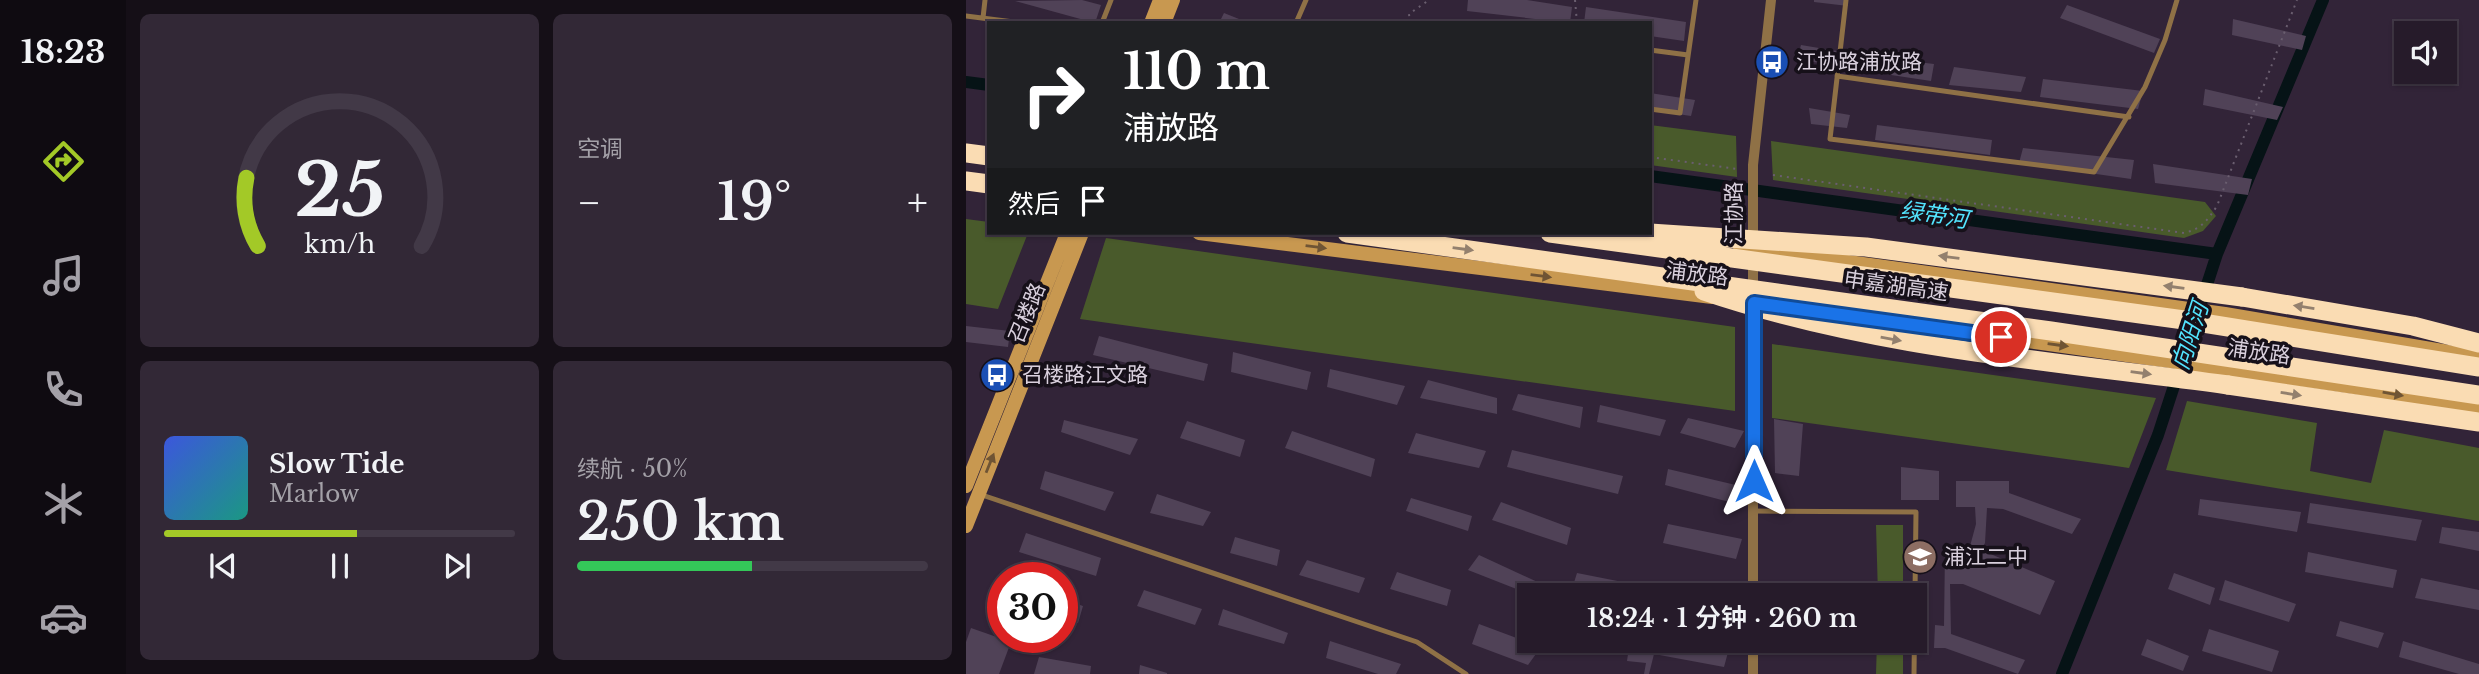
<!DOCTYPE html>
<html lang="zh">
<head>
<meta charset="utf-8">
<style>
  body { margin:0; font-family:"Libre Baskerville","Noto Sans SC",serif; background:#322836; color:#f1f3f6; height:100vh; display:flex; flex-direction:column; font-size:26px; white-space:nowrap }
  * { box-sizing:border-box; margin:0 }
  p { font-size:23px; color:#a4a1a8 }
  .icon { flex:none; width:38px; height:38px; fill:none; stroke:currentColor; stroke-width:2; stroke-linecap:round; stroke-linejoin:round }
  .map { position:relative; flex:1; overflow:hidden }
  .sheet { display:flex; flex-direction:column; gap:14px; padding:14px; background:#150f17; width:840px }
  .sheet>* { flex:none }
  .top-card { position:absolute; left:21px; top:21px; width:665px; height:214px; border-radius:0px; box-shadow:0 2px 5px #0004,0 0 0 2px #423947; background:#202124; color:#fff; overflow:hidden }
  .buttons { position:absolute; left:1428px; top:21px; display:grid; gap:14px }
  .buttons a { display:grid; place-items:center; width:63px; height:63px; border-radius:0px; background:#261b2a; box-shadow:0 2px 5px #0004,0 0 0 2px #423947; font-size:35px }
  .speed { position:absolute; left:21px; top:562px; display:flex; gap:14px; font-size:35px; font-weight:700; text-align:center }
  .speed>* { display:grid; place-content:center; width:91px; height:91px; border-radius:50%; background:#261b2a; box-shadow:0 2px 5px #0004,0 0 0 2px #423947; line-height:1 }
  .speed .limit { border:10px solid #d22; background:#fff; color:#111 }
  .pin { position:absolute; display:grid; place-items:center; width:60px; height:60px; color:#fff; margin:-30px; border:4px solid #fff; border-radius:50%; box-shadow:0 2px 7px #0007 }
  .me { position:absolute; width:77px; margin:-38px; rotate:0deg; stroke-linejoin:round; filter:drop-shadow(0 0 5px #0008) }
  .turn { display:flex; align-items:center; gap:24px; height:147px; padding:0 21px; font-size:32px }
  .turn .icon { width:91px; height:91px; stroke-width:2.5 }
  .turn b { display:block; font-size:49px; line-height:60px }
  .then { display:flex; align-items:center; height:66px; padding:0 21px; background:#0003; gap:14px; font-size:26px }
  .big { font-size:52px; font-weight:600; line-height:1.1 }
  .sheet .widget { flex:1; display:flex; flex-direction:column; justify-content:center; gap:10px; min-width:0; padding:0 24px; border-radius:10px; background:#322836 }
  .sheet .dial { align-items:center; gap:0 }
  .dial svg { height:182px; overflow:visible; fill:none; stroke:#423947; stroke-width:7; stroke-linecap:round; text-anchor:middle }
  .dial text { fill:#f1f3f6; stroke:none }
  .song { display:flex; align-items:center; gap:21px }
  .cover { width:84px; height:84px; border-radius:10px; background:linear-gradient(135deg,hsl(230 70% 55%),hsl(170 70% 35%)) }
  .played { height:7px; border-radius:4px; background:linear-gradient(90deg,#a3c927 55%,#423947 55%) }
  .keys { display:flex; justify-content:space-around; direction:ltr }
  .heat { display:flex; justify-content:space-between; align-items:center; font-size:38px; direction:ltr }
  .charge { height:10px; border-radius:5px; background:linear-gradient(90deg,#34c759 50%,#423947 0) }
  .sheet .tiles { flex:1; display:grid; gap:14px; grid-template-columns:repeat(2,1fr) }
  .trip { position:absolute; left:551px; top:583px; width:410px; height:70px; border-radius:0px; background:#261b2a; box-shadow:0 2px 5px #0004,0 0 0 2px #423947; font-weight:600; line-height:70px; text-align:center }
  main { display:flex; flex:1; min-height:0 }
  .dock { display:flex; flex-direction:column; width:126px; justify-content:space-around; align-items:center; background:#0f0b11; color:#a4a1a8 }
  .dock .icon { width:49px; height:49px }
  .dock .on { color:#a3c927 }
  .dock b { font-size:32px; color:#f1f3f6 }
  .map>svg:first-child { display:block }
  .green { fill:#495a2b }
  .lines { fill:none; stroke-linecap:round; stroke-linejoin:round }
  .canal { stroke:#061316; stroke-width:12 }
  .building { fill:#504257 }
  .path { stroke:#6a5e6f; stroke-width:2; stroke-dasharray:2 5; stroke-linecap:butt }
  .lane { stroke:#8f7146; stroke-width:5 }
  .street { stroke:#8f7146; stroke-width:10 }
  .secondary { stroke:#c89850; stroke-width:14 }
  .highway { stroke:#fadcb3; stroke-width:19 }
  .highway-bridge { stroke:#fadcb3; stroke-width:19 }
  .oneway { fill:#6f5434 }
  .oneway2 { fill:#93806e }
  .route-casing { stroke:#114b97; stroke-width:18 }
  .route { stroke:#1a73e8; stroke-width:12 }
  .labels { text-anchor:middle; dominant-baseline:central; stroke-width:7; stroke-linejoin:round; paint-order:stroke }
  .poi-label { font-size:21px; fill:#d9d0dd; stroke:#161019; text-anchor:start }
  .street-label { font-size:21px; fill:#d9d0dd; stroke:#161019 }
  .water-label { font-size:23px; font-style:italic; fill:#53e4fe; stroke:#161019 }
</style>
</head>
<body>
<main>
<nav class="dock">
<b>18:23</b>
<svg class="icon on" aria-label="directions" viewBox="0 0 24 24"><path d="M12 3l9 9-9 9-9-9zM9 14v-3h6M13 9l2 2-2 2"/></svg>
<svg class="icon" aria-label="music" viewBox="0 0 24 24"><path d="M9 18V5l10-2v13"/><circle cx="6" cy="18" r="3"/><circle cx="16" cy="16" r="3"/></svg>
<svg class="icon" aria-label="phone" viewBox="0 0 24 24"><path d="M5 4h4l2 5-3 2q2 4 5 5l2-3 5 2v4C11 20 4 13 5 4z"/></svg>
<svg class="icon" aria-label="climate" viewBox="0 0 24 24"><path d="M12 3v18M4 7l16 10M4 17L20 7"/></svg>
<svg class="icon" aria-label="car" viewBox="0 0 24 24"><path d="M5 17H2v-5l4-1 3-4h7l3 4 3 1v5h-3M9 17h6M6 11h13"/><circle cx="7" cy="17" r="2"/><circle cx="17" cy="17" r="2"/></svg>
</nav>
<section class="sheet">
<div class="tiles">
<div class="widget dial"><svg viewBox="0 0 100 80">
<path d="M14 69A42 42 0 1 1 86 69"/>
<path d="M14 69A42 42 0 0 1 9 39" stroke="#a3c927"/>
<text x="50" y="56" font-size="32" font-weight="700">25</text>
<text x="50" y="72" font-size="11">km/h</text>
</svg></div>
<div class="widget"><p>空调</p>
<div class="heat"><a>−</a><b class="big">19°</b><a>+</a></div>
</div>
<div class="widget">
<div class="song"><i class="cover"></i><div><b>Slow Tide</b><p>Marlow</p></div></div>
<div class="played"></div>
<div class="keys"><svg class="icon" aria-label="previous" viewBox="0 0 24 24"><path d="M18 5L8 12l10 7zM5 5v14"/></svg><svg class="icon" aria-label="pause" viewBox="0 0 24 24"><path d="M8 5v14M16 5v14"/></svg><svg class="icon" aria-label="next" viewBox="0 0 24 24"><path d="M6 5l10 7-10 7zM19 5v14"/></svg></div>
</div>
<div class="widget"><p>续航 · 50%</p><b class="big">250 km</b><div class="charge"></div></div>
</div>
</section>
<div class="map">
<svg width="1513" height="674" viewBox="0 0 1513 674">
  <rect width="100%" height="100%" fill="#322438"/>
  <!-- green -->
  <path class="green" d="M684,125L770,136L771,177L684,165Z
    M805,141L1239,202L1250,216L1237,231L1218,238L807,180Z
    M0,219L23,222V233H62L32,309L0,304Z
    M140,238L769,327V411L114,319Z
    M806,344L1190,398L1163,468L1136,464L806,418Z
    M1221,401L1351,423L1344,471L1405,483L1418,430L1513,448V521L1200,470Z
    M910,525H937V595H912Z
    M911,641H937V674H910Z"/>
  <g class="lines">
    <!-- canal -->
    <path class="canal" d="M0,82L23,85
      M684,176L1251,254
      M1096,674L1192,435L1251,254L1357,0"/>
  </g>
  <!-- building -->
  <path class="building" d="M116,0L135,5L129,23L49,1Z
    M502,0H561L606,7L604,23L501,11Z
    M848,0H882V6L848,2Z
    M1101,5L1194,39L1188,53L1094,18Z
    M620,7L720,22L718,41L684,36V23H618Z
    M258,13L283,23H253Z
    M1267,19L1340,36L1336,50L1266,35Z
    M835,45L871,51V65L831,60Z
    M894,55L968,64L965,81L892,70Z
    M988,67L1060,77L1055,92L983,85Z
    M1077,79L1177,91L1172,109L1074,97Z
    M1239,89L1317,107L1311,120L1237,105Z
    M684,93L729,100L725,116L684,110Z
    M843,108L884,115L881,128L845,124Z
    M911,125L1026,140L1024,155L909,140Z
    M1057,148L1168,160L1165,179L1053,163Z
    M1187,164L1286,179L1282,195L1189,183Z
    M0,326L44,331L42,347L0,342Z
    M133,336L242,364L238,381L127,355Z
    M267,352L345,372L341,390L265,372Z
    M364,369L439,386L431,405L361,387Z
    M462,380L531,398V414L454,398Z
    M552,394L617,407L614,428L546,410Z
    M634,405L700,420L694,436L631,422Z
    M722,418L778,431L769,448L714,433Z
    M808,419L837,424L833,476L809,473Z
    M98,420L172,439L164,455L95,432Z
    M221,421L279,440L274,457L214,438Z
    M326,431L409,459L405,477L319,448Z
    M450,433L520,451L513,468L442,453Z
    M546,450L657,476L652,494L541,467Z
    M935,467L973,471V500H935Z
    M702,469L774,486L767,503L699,485Z
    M79,471L148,492L139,511L74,489Z
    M990,481H1043V493L1115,519L1106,534L1037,509L1021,508L1019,543L1015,550L1089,581L1074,615L997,584H984L985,634L1059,660L1052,674L979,648H968L969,625L978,626L979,549L1003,550L1010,524L1009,507H990Z
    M191,494L245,512L237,526L184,513Z
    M445,498L506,516L502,531L440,511Z
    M1234,499L1335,512L1331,532L1232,515Z
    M535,502L605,528L601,545L526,520Z
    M1344,503L1456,520L1450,541L1341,523Z
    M702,524L776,539L770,559L697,543Z
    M1476,527L1513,532V551L1473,543Z
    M60,533L135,558L130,576L53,552Z
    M269,537L314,550L311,566L264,553Z
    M1342,552L1431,570L1427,588L1339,572Z
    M513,555L578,585L574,595H566L502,570Z
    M341,560L399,578L393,593L333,575Z
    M431,572L485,590L481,606L424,589Z
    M611,573L692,589L690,595L605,592Z
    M1208,573L1249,588L1244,605L1202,589Z
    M36,576H37V601L29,599Z
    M1455,578L1513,590V610L1449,598Z
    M1259,580L1330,604L1323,622L1253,600Z
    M178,590L236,609L229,625L171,606Z
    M96,599L117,606L112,623L96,619Z
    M257,609L322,633L318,644L252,625Z
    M1374,621L1418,633L1412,648L1370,636Z
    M513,624L575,647L562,665L506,644Z
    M5,628L45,642L33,674H0V642Z
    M1243,629L1313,651L1306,672L1236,651Z
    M1181,639L1223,656L1217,671L1175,655Z
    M664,640H735L764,645L758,667L688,654L683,674H678L680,663L661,661Z
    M364,641L435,664L430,674H412L360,658Z
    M1437,641L1513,664V674H1493L1433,657Z
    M73,657L125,666L124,674H68Z
    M174,665L201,673V674H173Z"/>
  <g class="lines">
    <!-- path -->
    <path class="path" d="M609,0L611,23
      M444,23L443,14L463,0
      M684,157L771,169
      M807,175L1218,233C1235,229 1241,221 1251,206L1331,0"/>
    <!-- lane -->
    <path class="lane" d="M880,0L864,139L1128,172L1179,87L1199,40L1211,0
      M0,16L55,23
      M17,18L19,0
      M136,23L145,0
      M330,23L340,0
      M684,50L722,55
      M871,76L1163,117
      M684,109L714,113L730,0
      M16,495L451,642L500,674
      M787,511L950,512L948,674"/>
    <!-- street -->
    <path class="street" d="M787,595V165L805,0
      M787,674V640"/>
    <!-- secondary -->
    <path class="secondary" d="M185,23L194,0
      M198,23L207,0
      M233,233L746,297
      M774,247L1259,314L1513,357
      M822,307L1386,387L1513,409
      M0,486L101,233
      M0,526L116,233"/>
    <!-- highway -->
    <path class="highway" d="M0,153L23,156
      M0,181L23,184
      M1276,297L1447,326L1513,343
      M1262,385L1513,422"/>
    <!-- highway-bridge -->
    <path class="highway-bridge" d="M381,233L1085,331L1513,395
      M584,233L1218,320L1513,367
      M684,233L900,247L1276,297
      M738,291C906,348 1087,361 1262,385"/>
  </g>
  <!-- one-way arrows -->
  <defs><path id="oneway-solid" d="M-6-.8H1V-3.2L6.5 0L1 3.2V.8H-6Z" transform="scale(1.75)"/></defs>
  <g class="oneway">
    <use href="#oneway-solid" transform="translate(350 247) rotate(7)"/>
    <use href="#oneway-solid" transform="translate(575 276) rotate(7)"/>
    <use href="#oneway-solid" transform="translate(1092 345) rotate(8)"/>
    <use href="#oneway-solid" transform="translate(1427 394) rotate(10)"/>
    <use href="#oneway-solid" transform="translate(24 463) rotate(-68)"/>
  </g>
  <g class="oneway2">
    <use href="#oneway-solid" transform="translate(497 249) rotate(8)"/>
    <use href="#oneway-solid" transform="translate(983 257) rotate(-173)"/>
    <use href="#oneway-solid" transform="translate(1208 287) rotate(-172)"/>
    <use href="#oneway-solid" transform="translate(1338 307) rotate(-171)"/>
    <use href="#oneway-solid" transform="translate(925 339) rotate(10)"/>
    <use href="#oneway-solid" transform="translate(1175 373) rotate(8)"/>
    <use href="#oneway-solid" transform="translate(1325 394) rotate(9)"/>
  </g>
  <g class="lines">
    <!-- route casing -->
    <g class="route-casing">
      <path id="route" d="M788,481V303L1035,337"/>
    </g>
    <!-- route -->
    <use href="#route" class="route"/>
  </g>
  <!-- icons -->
  <defs>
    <g id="bus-disc" transform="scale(1.75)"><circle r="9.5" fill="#1a4fb4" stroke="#161019"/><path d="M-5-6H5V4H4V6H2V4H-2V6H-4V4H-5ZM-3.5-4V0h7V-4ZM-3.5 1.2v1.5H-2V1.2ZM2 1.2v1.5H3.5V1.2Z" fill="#fff"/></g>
    <g id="school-disc" transform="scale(1.75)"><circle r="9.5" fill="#8d6e63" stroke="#161019"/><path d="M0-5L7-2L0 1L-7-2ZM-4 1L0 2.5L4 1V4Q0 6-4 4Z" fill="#fff"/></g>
  </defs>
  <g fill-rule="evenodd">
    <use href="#bus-disc" x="806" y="62"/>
    <use href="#bus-disc" x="31" y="375"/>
    <use href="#school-disc" x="954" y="557"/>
  </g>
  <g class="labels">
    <!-- poi labels -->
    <g class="poi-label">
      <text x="830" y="62">江协路浦放路</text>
      <text x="56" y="375">召楼路江文路</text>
      <text x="978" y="557">浦江二中</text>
    </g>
    <!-- street labels -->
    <g class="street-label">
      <text transform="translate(768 213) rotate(-90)">江协路</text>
      <text transform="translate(731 274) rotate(7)">浦放路</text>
      <text transform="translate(930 286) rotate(8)">申嘉湖高速</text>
      <text transform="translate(61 313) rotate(-68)">召楼路</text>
      <text transform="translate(1293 352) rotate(8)">浦放路</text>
    </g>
    <!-- water labels -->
    <g class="water-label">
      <text transform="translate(968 215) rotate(8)">绿带河</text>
      <text transform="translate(1224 336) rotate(-72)">向阳河</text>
    </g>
  </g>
</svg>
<div class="buttons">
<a><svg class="icon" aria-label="sound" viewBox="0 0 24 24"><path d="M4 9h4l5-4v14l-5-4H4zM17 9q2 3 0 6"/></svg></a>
</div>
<div class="speed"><div class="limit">30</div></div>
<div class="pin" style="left:1035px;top:337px;background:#d93025"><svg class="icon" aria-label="arrive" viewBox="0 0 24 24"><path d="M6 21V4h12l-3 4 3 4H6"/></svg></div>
<svg class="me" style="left:788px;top:481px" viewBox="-20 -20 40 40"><path d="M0-17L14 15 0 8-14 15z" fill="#1a73e8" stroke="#fff" stroke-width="4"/></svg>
<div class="trip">18:24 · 1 分钟 · 260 m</div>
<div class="top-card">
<div class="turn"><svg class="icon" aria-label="right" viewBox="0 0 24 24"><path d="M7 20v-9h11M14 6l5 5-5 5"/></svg><div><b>110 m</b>浦放路</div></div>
<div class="then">然后<svg class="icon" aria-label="arrive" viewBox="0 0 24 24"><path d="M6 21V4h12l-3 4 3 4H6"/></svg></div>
</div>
</div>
</main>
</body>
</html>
